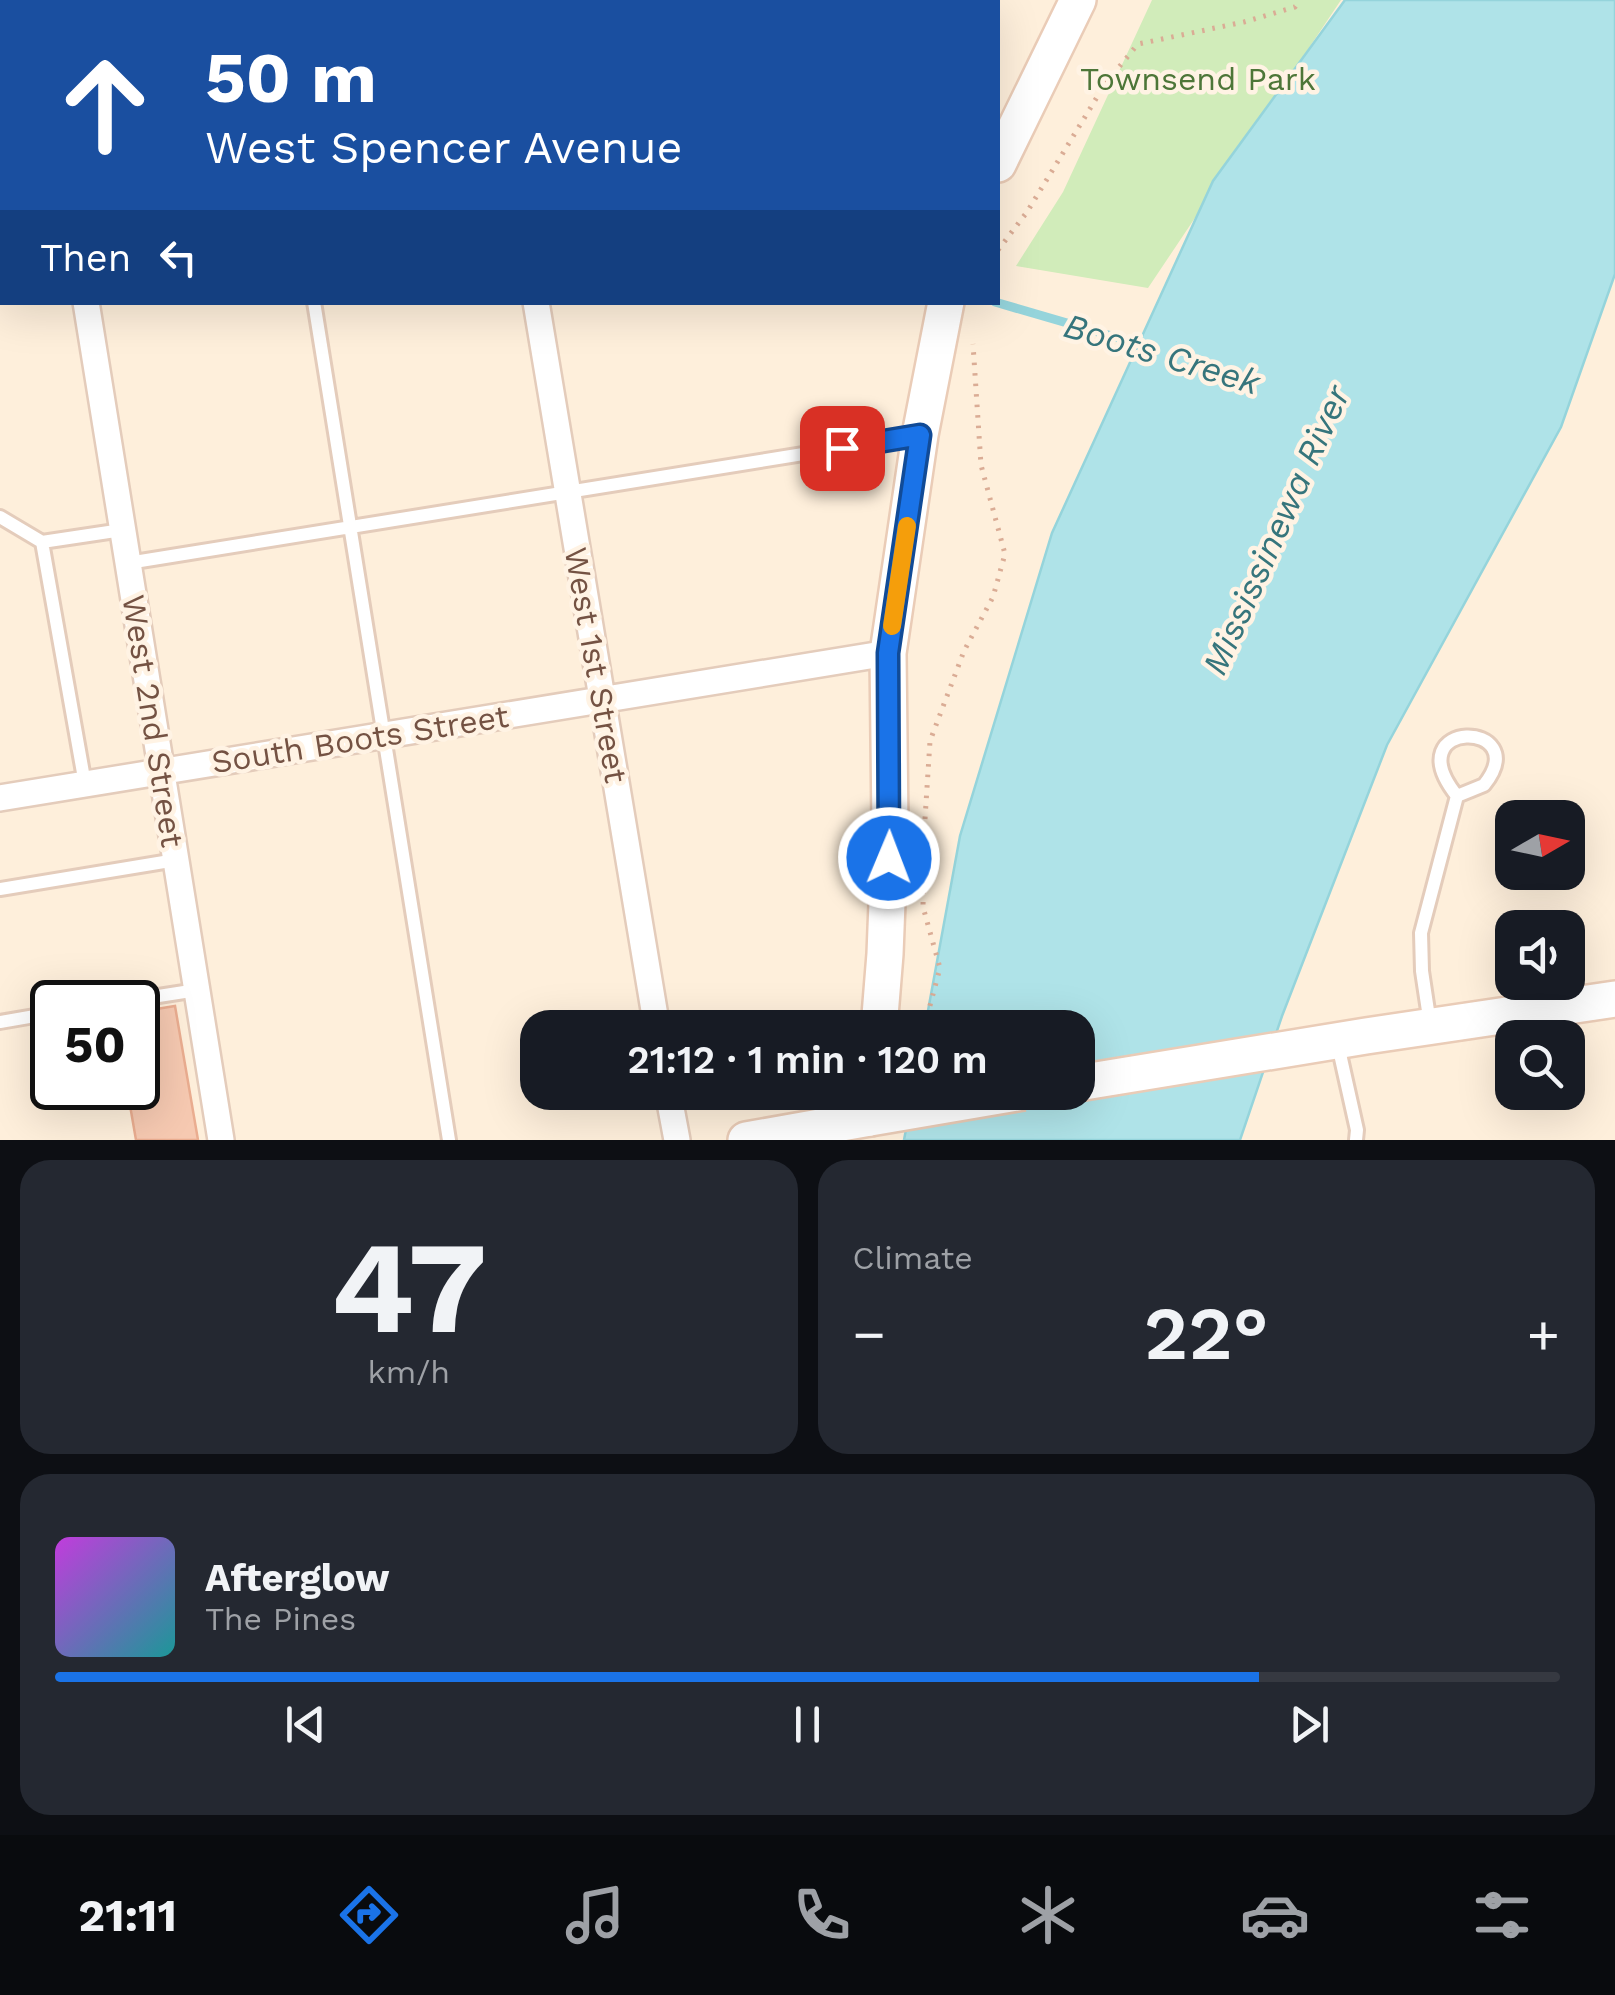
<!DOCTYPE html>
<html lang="en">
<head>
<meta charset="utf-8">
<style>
  body { margin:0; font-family:"Work Sans",sans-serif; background:#242831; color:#f1f3f6; height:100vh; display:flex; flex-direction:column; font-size:38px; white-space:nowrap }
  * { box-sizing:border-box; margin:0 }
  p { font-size:32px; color:#9ea1a6 }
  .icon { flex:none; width:55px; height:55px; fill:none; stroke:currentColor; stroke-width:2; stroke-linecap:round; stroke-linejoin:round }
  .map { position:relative; height:1140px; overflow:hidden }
  .sheet { display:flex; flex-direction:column; gap:20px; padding:20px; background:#0d0f14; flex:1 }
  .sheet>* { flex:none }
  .banner { position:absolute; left:0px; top:0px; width:1000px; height:305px; box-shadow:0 10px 40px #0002; background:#1a4fa0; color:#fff; overflow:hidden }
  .needle { width:65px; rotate:81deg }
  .buttons { position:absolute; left:1495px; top:800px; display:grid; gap:20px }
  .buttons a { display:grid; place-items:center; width:90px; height:90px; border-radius:20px; background:#171b24; box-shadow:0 10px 40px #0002; font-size:50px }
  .speed { position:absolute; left:30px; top:980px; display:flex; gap:20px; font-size:50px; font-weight:700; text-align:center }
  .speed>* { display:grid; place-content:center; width:130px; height:130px; border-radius:50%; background:#171b24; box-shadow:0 10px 40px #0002; line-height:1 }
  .speed .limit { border:5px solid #111; border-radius:15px; background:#fff; color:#111 }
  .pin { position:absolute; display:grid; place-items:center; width:85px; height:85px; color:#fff; margin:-42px; border-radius:20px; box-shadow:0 5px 15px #0006 }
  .me { position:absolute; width:110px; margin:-55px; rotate:1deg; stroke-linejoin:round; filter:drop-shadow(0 0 8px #0008) }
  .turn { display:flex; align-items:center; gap:35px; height:210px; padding:0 40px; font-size:45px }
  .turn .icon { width:130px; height:130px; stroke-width:2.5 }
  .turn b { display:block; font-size:70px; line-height:85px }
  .then { display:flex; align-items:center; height:95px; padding:0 40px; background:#0003; gap:20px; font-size:38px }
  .big { font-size:75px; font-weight:600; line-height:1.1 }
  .sheet .widget { flex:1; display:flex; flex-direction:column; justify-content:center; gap:15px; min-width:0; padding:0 35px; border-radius:30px; background:#242831 }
  .sheet .dial { align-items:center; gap:0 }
  .dial b { font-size:130px; line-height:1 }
  .song { display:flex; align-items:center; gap:30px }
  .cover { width:120px; height:120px; border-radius:15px; background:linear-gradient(135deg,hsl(290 70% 55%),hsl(180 70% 35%)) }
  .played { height:10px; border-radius:5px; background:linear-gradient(90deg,#1a73e8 80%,#363941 80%) }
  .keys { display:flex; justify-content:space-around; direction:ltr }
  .heat { display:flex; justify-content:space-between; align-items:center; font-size:55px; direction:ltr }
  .sheet .tiles { flex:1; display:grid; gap:20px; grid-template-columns:1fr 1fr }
  .widget:last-child { grid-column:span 2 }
  .trip { position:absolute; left:520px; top:1010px; width:575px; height:100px; border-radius:30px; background:#171b24; box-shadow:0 10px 40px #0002; font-weight:600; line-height:100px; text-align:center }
  .tabs { display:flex; height:160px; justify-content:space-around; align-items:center; background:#090b0e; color:#9ea1a6 }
  .tabs .icon { width:70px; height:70px }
  .tabs .current { color:#1a73e8 }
  .tabs b { font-size:45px; color:#f1f3f6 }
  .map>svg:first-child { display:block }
  .green { fill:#d1ecba }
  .water { fill:#afe3e8; stroke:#95d4db; stroke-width:2.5 }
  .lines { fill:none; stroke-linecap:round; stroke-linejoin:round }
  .stream { stroke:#95d4db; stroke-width:9 }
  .building { fill:#f6c9b1; stroke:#eaad90; stroke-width:2.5 }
  .lane-casing { stroke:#e4ccbb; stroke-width:18 }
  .street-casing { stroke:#e4ccbb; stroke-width:30 }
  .secondary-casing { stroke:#eaccb7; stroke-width:40 }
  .path { stroke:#daac95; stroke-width:5; stroke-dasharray:2.5 8; stroke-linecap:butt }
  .lane { stroke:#fff; stroke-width:12 }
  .street { stroke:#fff; stroke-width:25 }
  .secondary { stroke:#fff; stroke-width:35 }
  .secondary-bridge-casing { stroke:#eaccb7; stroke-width:40; stroke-linecap:butt }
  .secondary-bridge { stroke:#fff; stroke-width:35 }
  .route-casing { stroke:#114b97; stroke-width:25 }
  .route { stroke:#1a73e8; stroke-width:18 }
  .slow { stroke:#f59e0b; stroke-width:18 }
  .labels { text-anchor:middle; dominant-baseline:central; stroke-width:9; stroke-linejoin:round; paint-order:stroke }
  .park-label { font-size:32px; fill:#4d7638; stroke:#fff3e4 }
  .street-label { font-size:32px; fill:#745243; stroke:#fff3e4 }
  .water-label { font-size:35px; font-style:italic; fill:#36757c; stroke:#fff3e4 }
</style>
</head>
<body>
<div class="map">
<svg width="1615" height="1140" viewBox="0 0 1615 1140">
  <rect width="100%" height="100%" fill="#feefdb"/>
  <!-- green -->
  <path class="green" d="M1152,0H1341L1148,288L1016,266L1063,192Z"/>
  <!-- water -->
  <path class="water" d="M1345,0H1615V274L1561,427L1387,745L1282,1016L1240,1140H904L913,1093L1078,1092V1028L925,1027L960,836L1052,533L1213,181Z"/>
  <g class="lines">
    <!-- stream -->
    <path class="stream" d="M995,302L1146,346"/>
  </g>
  <!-- building -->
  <path class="building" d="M175,1006L198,1140H136L127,1088H138V1012Z"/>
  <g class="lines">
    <!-- lane casing -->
    <g class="lane-casing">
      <path id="lane" d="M266,0L267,2
        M715,0V2
        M830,2L851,0
        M314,302L449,1140
        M0,517L42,542
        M128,563L915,436
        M85,784L42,542L122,530
        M0,889L176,860
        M120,1002L197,990
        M0,1022L52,1013
        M1430,1024L1422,971L1421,933L1457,796L1484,785C1536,720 1394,717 1457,796
        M1338,1045L1357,1130L1356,1140"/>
    </g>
    <!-- street casing -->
    <g class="street-casing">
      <path id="street" d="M36,0L37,2
        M486,0V2
        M86,302L221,1140
        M536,302L657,1028
        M0,798L888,653
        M668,1092L677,1140"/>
    </g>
    <!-- secondary casing -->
    <g class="secondary-casing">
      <path id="secondary" d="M998,164L1078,0
        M879,1028L885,954L890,826L888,653L920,435L946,302
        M1078,1083L1366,1036L1615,999
        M746,1140L870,1118L872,1092"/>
    </g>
    <!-- path -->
    <path class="path" d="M998,250L1027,212L1105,84L1138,44L1244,22L1295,7L1300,0
      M925,819L930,741L964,651L993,597L1005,554L981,465L973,344
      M924,860L923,907L940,968L924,1028"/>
    <!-- lane -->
    <use href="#lane" class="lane"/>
    <!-- street -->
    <use href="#street" class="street"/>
    <!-- secondary -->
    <use href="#secondary" class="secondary"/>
    <!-- secondary-bridge casing -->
    <g class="secondary-bridge-casing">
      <path id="secondary-bridge" d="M870,1118L1023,1092"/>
    </g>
    <!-- secondary-bridge -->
    <use href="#secondary-bridge" class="secondary-bridge"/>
  </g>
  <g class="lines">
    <!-- route casing -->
    <g class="route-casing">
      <path id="route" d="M842,448L920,435L888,653L889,858"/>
    </g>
    <!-- route -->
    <use href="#route" class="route"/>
    <!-- slow -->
    <path class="slow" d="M892,626L907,526"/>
  </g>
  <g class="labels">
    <!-- park labels -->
    <g class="park-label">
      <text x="1198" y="79">Townsend Park</text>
    </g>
    <!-- street labels -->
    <g class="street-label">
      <text transform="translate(596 665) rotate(80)">West 1st Street</text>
      <text transform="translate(153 721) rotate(81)">West 2nd Street</text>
      <text transform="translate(360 739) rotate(-9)">South Boots Street</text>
    </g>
    <!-- water labels -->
    <g class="water-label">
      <text transform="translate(1162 354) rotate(17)">Boots Creek</text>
      <text transform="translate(1276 530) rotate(-66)">Mississinewa River</text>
    </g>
  </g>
</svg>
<div class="buttons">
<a><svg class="needle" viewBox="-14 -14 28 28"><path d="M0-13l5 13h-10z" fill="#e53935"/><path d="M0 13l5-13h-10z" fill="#9ea1a6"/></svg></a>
<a><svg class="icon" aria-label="sound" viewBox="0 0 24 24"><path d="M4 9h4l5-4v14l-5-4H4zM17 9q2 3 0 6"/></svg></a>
<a><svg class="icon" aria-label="search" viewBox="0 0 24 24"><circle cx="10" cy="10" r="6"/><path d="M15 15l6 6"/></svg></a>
</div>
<div class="speed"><div class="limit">50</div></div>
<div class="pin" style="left:842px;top:448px;background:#d93025"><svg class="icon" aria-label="arrive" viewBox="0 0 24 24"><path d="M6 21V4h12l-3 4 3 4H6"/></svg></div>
<svg class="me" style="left:889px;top:858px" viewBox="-20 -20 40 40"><circle r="17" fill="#1a73e8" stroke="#fff" stroke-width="3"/><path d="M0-11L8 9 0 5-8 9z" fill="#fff"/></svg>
<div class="trip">21:12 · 1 min · 120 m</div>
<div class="banner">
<div class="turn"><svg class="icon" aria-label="ahead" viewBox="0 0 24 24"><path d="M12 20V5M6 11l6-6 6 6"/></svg><div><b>50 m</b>West Spencer Avenue</div></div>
<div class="then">Then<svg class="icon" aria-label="left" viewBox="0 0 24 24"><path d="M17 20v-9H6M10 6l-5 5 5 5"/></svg></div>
</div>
</div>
<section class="sheet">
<div class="tiles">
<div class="widget dial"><b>47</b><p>km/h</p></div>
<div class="widget"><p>Climate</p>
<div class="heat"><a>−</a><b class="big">22°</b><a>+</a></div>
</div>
<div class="widget">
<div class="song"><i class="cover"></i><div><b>Afterglow</b><p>The Pines</p></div></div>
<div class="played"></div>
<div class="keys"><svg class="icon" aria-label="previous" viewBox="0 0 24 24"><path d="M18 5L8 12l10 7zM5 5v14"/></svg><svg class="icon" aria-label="pause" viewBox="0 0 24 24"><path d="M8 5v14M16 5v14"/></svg><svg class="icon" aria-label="next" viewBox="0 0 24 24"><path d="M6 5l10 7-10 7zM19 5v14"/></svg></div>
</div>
</div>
</section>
<nav class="tabs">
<b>21:11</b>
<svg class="icon current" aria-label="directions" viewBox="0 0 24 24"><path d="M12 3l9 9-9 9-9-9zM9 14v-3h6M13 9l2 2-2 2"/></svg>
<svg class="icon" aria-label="music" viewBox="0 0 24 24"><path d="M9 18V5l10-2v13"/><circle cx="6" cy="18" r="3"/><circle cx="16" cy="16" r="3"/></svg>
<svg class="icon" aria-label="phone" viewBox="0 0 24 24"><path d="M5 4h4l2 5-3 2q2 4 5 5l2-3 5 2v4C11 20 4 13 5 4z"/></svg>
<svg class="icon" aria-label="climate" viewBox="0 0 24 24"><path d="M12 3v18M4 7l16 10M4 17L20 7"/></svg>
<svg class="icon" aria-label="car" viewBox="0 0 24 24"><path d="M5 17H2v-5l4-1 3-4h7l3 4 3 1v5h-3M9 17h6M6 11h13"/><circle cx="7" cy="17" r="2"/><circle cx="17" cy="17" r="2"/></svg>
<svg class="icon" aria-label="filters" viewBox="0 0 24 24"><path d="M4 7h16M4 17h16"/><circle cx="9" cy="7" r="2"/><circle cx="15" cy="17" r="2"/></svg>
</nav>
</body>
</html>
